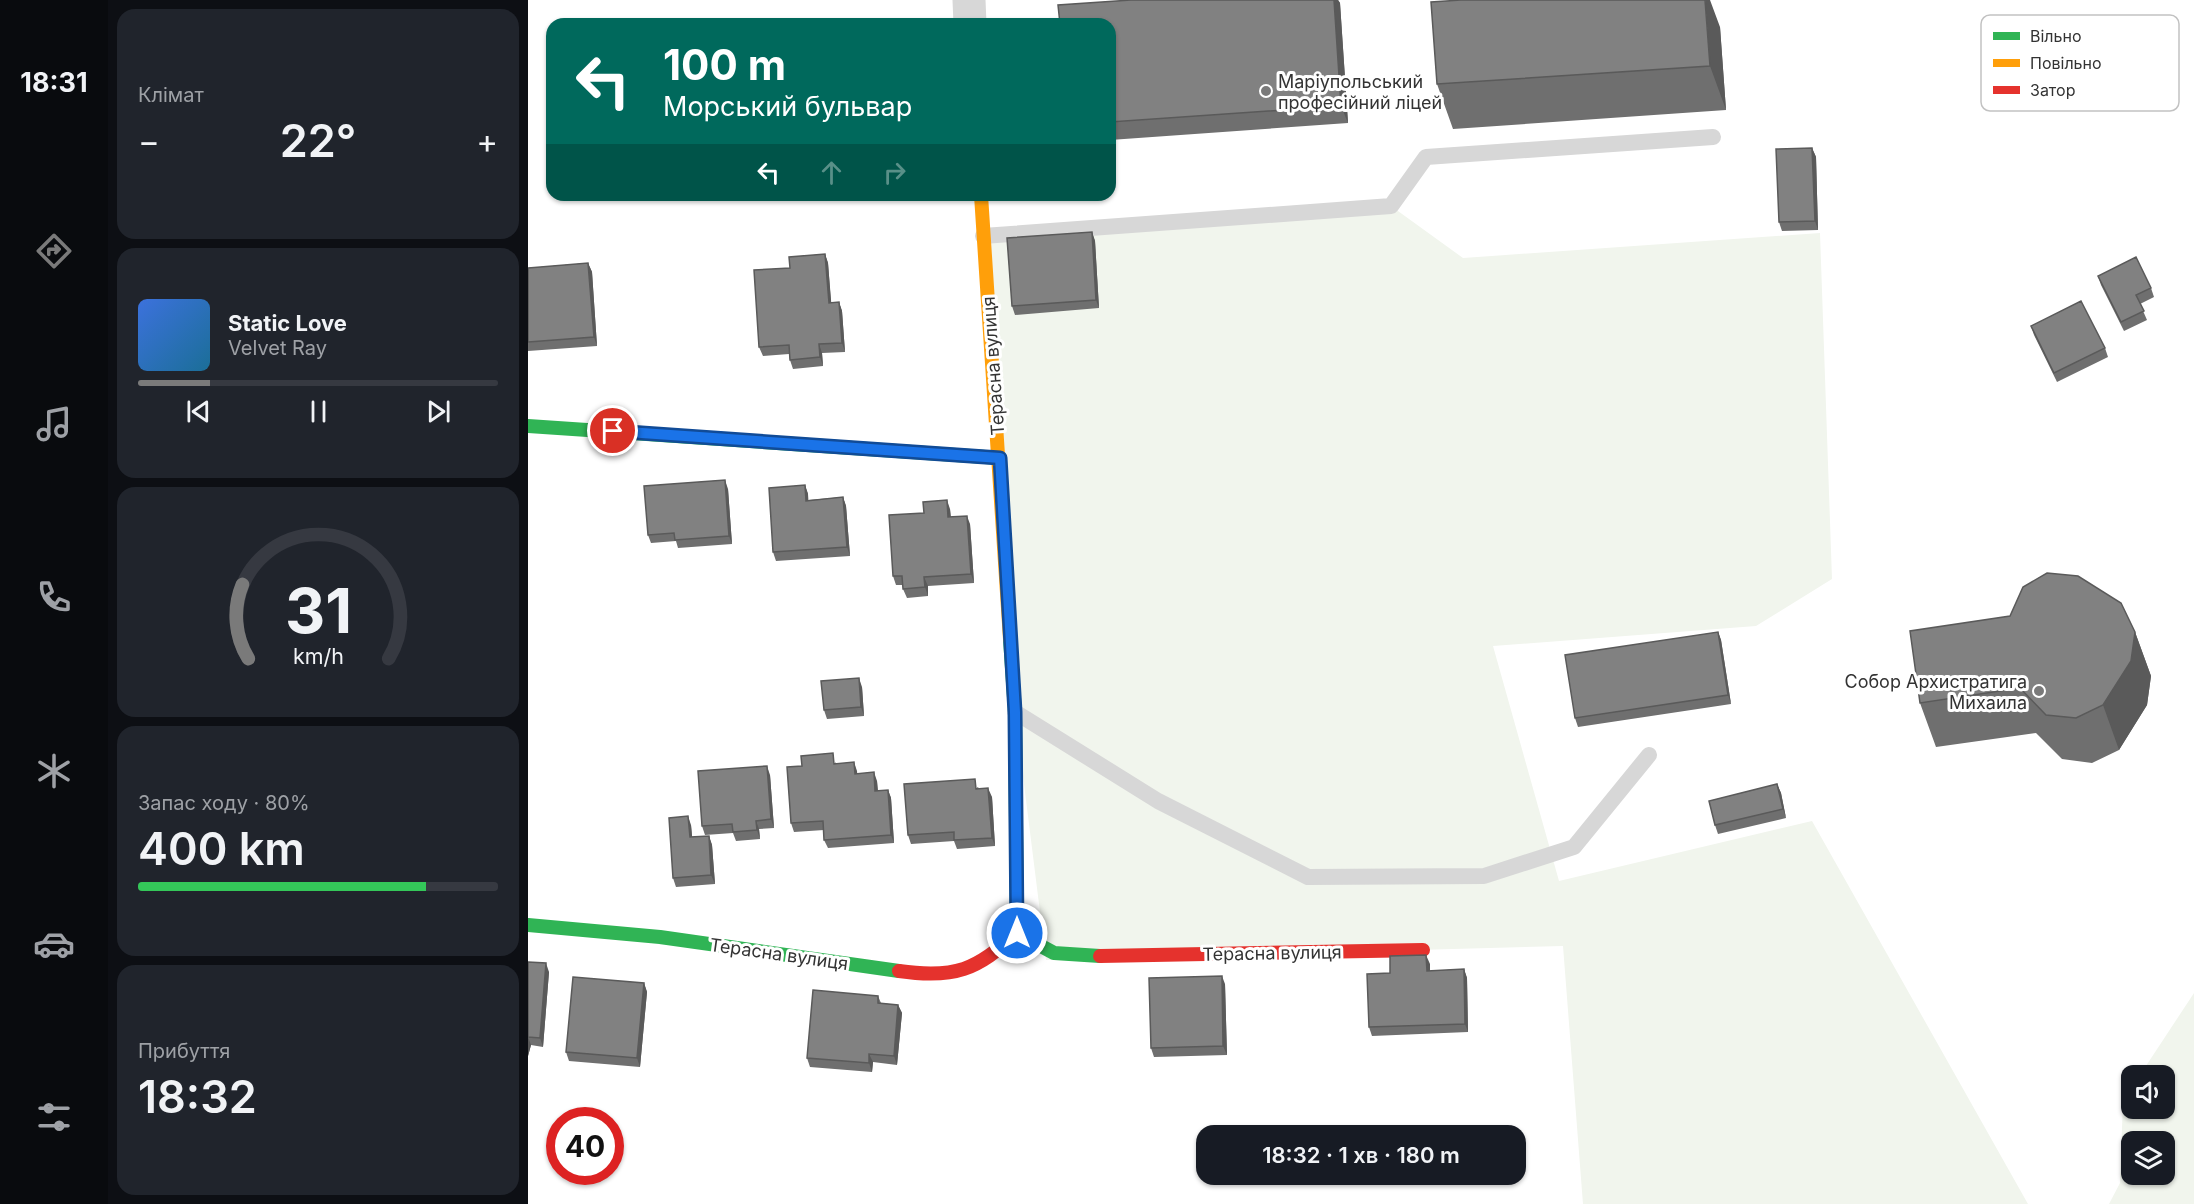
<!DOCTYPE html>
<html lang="uk">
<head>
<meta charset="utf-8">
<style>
  body { margin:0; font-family:Inter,sans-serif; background:#20242c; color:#f1f3f6; height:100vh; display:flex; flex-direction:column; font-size:22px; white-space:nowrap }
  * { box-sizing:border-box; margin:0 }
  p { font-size:20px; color:#9ea1a6 }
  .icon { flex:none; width:33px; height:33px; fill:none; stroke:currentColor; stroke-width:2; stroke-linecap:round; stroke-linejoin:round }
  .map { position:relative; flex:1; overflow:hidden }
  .drawer { display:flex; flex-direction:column; gap:9px; padding:9px; background:#0d0f14; width:420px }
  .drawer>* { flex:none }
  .banner { position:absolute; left:18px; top:18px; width:570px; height:183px; border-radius:18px; box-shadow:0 2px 4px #0004; background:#00695c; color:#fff; overflow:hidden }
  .fabs { position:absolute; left:1593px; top:1065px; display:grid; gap:12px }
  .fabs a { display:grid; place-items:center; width:54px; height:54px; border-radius:12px; background:#171b24; box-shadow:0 2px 4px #0004; font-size:30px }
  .speed { position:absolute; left:18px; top:1107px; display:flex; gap:12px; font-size:30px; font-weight:700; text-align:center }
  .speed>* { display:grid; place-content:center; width:78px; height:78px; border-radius:50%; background:#171b24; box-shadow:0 2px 4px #0004; line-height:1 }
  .speed .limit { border:9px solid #d22; background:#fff; color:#111 }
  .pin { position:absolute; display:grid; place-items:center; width:51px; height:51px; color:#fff; margin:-26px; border:3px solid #fff; border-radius:50%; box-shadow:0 2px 6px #0007 }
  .me { position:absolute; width:66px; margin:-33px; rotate:0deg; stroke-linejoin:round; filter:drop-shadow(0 0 4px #0008) }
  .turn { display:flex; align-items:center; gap:21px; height:126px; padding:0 18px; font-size:27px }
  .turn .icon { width:78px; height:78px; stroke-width:2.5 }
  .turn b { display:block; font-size:42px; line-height:51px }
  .lanes { display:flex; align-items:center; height:57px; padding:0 18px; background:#0003; justify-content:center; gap:30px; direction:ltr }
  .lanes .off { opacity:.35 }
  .big { font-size:45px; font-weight:600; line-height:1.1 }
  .drawer .tile { flex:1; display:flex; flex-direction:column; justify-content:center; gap:9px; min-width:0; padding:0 21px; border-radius:18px; background:#20242c }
  .drawer .dial { align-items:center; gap:0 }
  .dial svg { height:156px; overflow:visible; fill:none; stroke:#363941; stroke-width:7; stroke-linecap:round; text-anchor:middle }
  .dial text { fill:#f1f3f6; stroke:none }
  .song { display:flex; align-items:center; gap:18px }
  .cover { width:72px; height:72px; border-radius:9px; background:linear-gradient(135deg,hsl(220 70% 55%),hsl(200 70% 35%)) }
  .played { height:6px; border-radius:3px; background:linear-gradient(90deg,#7a7a7a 20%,#363941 20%) }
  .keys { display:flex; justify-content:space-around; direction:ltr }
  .heat { display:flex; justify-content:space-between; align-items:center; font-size:33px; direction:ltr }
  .charge { height:9px; border-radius:4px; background:linear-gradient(90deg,#34c759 80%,#363941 0) }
  .trip { position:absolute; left:668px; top:1125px; width:330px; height:60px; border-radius:18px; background:#171b24; box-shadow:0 2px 4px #0004; font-weight:600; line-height:60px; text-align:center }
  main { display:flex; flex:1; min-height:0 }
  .tab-bar { display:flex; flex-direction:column; width:108px; justify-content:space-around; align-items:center; background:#090b0e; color:#9ea1a6 }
  .tab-bar .icon { width:42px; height:42px }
  .tab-bar .active { color:#7a7a7a }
  .tab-bar b { font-size:27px; color:#f1f3f6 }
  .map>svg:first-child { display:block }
  .green { fill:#f1f5ed; fill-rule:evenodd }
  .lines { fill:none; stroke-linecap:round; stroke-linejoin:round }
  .lane { stroke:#d7d7d7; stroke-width:16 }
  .street { stroke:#d7d7d7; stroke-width:33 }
  .fast { stroke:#30b455; stroke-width:14 }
  .slow { stroke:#ff9f0a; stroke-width:14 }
  .jam { stroke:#e5322d; stroke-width:14 }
  .wall { fill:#6f6f6f }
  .shaded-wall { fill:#5a5a5a }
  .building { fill:#818181; stroke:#5a5a5a; stroke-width:1.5 }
  .route-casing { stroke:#114b97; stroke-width:15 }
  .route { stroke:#1a73e8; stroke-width:10 }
  .poi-dot { fill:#7a7a7a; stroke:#fff; stroke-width:2 }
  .labels { text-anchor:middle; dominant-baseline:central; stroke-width:6; stroke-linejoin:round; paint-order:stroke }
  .poi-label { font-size:18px; fill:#333; stroke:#fff; text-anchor:start }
  .street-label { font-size:18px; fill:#333; stroke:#fff }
  .key { fill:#fff; stroke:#c2c2c2; stroke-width:1.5 }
  .key-label { font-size:16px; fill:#333 }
</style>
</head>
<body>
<main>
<nav class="tab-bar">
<b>18:31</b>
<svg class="icon active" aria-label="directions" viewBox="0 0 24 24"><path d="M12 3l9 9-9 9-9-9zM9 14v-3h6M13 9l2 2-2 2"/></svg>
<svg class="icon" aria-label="music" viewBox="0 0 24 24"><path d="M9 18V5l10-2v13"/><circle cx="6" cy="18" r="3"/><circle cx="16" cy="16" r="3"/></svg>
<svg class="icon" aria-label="phone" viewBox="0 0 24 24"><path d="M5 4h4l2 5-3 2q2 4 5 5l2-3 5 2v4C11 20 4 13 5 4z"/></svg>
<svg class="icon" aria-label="climate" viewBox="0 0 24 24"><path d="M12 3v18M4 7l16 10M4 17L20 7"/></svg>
<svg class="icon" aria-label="car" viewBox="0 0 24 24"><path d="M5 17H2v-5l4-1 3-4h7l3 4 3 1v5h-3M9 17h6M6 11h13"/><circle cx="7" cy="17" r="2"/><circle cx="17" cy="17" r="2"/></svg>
<svg class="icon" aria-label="filters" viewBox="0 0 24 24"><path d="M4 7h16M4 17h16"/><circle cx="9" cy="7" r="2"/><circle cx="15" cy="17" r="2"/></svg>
</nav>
<section class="drawer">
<div class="tile"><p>Клімат</p>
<div class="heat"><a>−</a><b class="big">22°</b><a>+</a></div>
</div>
<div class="tile">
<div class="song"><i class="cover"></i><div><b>Static Love</b><p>Velvet Ray</p></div></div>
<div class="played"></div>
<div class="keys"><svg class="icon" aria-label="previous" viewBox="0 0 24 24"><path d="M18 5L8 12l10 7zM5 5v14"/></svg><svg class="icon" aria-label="pause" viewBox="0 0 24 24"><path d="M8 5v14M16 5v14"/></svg><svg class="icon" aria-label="next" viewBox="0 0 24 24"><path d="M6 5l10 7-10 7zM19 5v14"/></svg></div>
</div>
<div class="tile dial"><svg viewBox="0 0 100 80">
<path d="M14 69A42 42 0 1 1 86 69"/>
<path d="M14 69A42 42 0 0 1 11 31" stroke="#7a7a7a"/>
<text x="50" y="56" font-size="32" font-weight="700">31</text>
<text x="50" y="72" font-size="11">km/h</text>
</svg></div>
<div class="tile"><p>Запас ходу · 80%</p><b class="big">400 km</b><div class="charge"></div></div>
<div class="tile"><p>Прибуття</p><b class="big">18:32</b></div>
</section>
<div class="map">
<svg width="1666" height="1204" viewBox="0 0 1666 1204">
  <rect width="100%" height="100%" fill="#fff"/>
  <!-- green -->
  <path class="green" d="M863,206L935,258L1292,233L1304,579L1228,626L965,646L1031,881L1284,821L1500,1204H1055L1035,946L518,960L487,712L455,236Z
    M1666,993V1204H1581L1592,1183L1595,1101L1603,1088L1604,1108H1636V1076L1612,1075ZM1604,1142H1636V1174H1604Z"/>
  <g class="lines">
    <!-- lane -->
    <path class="lane" d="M455,236L863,206L898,157L1185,137
      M487,712L630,801L780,877L956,876L1046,847L1121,755"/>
    <!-- street -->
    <path class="street" d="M441,0L442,24"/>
    <!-- fast -->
    <path class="fast" d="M0,426L472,458
      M482,639L487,712L489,933L526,953L572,956
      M0,925L132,937L371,971"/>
    <!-- slow -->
    <path class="slow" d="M453,195L482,639"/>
    <!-- jam -->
    <path class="jam" d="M572,956L895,950
      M371,971C427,979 449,970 489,933"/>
  </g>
  <!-- wall -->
  <path class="wall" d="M603,0H810L812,3L820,123L582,140V24Z
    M1192,27L1198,110L925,129L909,84Z
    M1284,148L1288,157L1290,230L1254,231L1251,222Z
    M564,232L567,241L571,308L487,315L484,306Z
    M297,254L300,263L303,303L311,302L314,311L317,352L294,353L295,366L265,369L262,360L261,354L235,356L231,347L262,268Z
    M60,263L64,272L69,346L0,351V268Z
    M1570,276L1623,288L1626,297L1612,304L1619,320L1596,331L1573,285Z
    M1503,326L1577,348L1580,357L1529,382L1506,335Z
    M277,485L280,494V500L315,497L318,506L322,556L248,561L245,552Z
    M200,489L204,544L150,548L148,541L123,543L120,535Z
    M422,509L423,517L442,524L446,583L400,586V596L379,598L375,589V585H368L365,576L396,513Z
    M1482,616L1607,632L1623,676L1619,705L1591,750L1564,763L1534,759L1508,733L1408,747L1392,703Z
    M1190,632L1193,640L1203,704L1050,727L1047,718Z
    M334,687L336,716L299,719L296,710Z
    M308,762V764L329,771V774L349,781L350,790H360L363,798L366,843L300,848L296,840V830L266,832L263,823Z
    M242,775L246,828L231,829L232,839L208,841L205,833L177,835L174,826Z
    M1249,784L1253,793L1258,818L1190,834L1187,825Z
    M450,787L451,789L464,797L467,846L429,849L426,841L383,844L380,835Z
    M163,825L164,837L181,836L184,845L187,884L148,887L145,878Z
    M0,962L21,972L15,1047L3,1045L0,1056Z
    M902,964V971L936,969L939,978L940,1032L844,1036L841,1027L862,973Z
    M116,983L119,992L112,1067L41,1061L38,1052Z
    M697,984L699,1055L626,1057L623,1048Z
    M350,996L353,1003L370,1005L374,1013L369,1065L345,1062L344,1072L282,1067L279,1058Z"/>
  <!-- shaded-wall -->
  <path class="shaded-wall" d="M806,0H810L812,3L820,123L813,106Z
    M1177,0H1182L1192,27L1198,110L1182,66Z
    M1284,148L1288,157L1290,230L1287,221Z
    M564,232L567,241L571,308L568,300Z
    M297,254L300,263L304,312L301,303Z
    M60,263L64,272L69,346L66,337Z
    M311,302L314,311L317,352L314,343Z
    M291,344L294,353L295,366L292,357Z
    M197,480L200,489L204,544L201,536Z
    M277,485L280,494L281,509L278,501Z
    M315,497L318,506L322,556L319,547Z
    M419,500L422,509L423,526L420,517Z
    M439,516L442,524L446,583L443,574Z
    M396,577L400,586V596L397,587Z
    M1190,632L1193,640L1203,704L1200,695Z
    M1607,632L1623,676L1619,705L1591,750L1575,705Z
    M331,678L334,687L336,716L333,707Z
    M326,762L329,771L330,783L327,774Z
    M239,766L242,775L246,828L243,819Z
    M346,772L349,781L350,799L347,791Z
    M1249,784L1253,793L1258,818L1255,809Z
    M460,788L464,797L467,846L464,838Z
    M360,790L363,798L366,843L363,835Z
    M160,816L163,825L165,846L162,837Z
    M228,821L231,829L232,839L229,830Z
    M181,836L184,845L187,884L183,875Z
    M898,955L902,964V980L899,971Z
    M18,963L21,972L15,1047L12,1038Z
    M936,969L939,978L940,1032L937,1024Z
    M694,976L697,984L699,1055L695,1046Z
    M116,983L119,992L112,1067L109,1058Z
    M370,1005L374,1013L369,1065L366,1056Z
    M0,1037L3,1045L0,1056Z
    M341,1054L345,1062L344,1072L341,1063Z"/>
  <!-- building -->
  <path class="building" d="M603,0H806L813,106L582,122V24H532L530,5Z
    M933,0H1177L1182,66L909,84L903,2Z
    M1284,148L1287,221L1251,222L1248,149Z
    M564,232L568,300L484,306L479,238Z
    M297,254L301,303L311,302L314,343L291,344L292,357L262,360L261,345L231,347L226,270L262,268L261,257Z
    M1608,257L1623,288L1608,295L1616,311L1593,322L1570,276Z
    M60,263L66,337L0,342V268Z
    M1553,301L1577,348L1526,373L1503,326Z
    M197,480L201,536L147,540L146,533L120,535L116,486Z
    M277,485L278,501L315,497L319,547L245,552L241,488Z
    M419,500L420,517L439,516L443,574L396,577L397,587L375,589L374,576H365L361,515L396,513L395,502Z
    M1519,573L1550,576L1593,603L1607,632L1603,661L1575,705L1548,718L1518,715L1492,688L1392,703L1382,631L1482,616L1495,587Z
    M1190,632L1200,695L1047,718L1037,655Z
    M331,678L333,707L296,710L293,681Z
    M305,753L306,764L326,762L327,774L346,772L347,791L360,790L363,835L296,840L295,821L263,823L259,767L274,766L273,756Z
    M239,766L243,819L228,821L229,830L205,832L204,824L174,826L170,771Z
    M447,779L448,789L460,788L464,838L426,840V832L380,835L376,784Z
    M1249,784L1255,809L1187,825L1181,801Z
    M160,816L162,837L181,836L183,875L145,878L141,818Z
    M898,955L899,971L936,969L937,1024L841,1027L839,974L862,973V956Z
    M0,962L18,963L12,1038L0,1037Z
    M694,976L695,1046L623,1048L621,978Z
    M45,977L116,983L109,1058L38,1052Z
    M285,990L350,996V1003L370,1005L366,1056L341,1054V1063L279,1058Z"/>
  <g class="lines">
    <!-- route casing -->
    <g class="route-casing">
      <path id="route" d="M85,431L472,458L487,712L489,933"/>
    </g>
    <!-- route -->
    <use href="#route" class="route"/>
  </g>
  <!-- markers -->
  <g class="poi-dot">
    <circle cx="738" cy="91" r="6"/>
    <circle cx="1511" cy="691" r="6"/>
  </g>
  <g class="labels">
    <!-- poi labels -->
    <g class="poi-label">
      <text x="750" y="81">Маріупольський<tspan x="750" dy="21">професійний ліцей</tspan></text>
      <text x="1499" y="681" text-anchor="end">Собор Архистратига<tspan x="1499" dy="21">Михаила</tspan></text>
    </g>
    <!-- street labels -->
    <g class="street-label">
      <text transform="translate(465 366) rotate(-94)">Терасна вулиця</text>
      <text transform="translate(744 953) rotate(-1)">Терасна вулиця</text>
      <text transform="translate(251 954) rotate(8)">Терасна вулиця</text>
    </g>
  </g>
  <!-- legend -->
  <rect x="1453" y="15" width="198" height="96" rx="9" class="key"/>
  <rect x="1465" y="32" width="27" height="8" fill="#30b455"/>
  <rect x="1465" y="59" width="27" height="8" fill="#ff9f0a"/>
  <rect x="1465" y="86" width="27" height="8" fill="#e5322d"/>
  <g class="key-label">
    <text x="1502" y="42">Вільно</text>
    <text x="1502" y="69">Повільно</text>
    <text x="1502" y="96">Затор</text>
  </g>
</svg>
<div class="fabs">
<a><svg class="icon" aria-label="sound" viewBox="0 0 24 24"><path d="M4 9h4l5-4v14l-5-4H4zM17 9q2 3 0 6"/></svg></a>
<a><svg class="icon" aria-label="layers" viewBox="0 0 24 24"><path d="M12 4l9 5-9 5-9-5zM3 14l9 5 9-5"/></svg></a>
</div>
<div class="speed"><div class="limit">40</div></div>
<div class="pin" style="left:85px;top:431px;background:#d93025"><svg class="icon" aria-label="arrive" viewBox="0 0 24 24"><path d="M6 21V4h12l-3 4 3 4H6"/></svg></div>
<svg class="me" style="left:489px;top:933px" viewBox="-20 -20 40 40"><circle r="17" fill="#1a73e8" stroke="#fff" stroke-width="3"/><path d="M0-11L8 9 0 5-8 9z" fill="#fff"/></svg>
<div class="trip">18:32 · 1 хв · 180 m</div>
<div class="banner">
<div class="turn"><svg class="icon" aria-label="left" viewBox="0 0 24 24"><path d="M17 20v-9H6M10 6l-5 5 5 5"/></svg><div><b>100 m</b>Морський бульвар</div></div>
<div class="lanes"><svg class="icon" aria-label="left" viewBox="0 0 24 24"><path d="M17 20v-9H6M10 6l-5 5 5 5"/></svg><svg class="icon off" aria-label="ahead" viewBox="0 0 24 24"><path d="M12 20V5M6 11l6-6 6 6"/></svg><svg class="icon off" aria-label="right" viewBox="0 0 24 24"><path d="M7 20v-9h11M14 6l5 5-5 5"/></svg></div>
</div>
</div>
</main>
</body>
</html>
